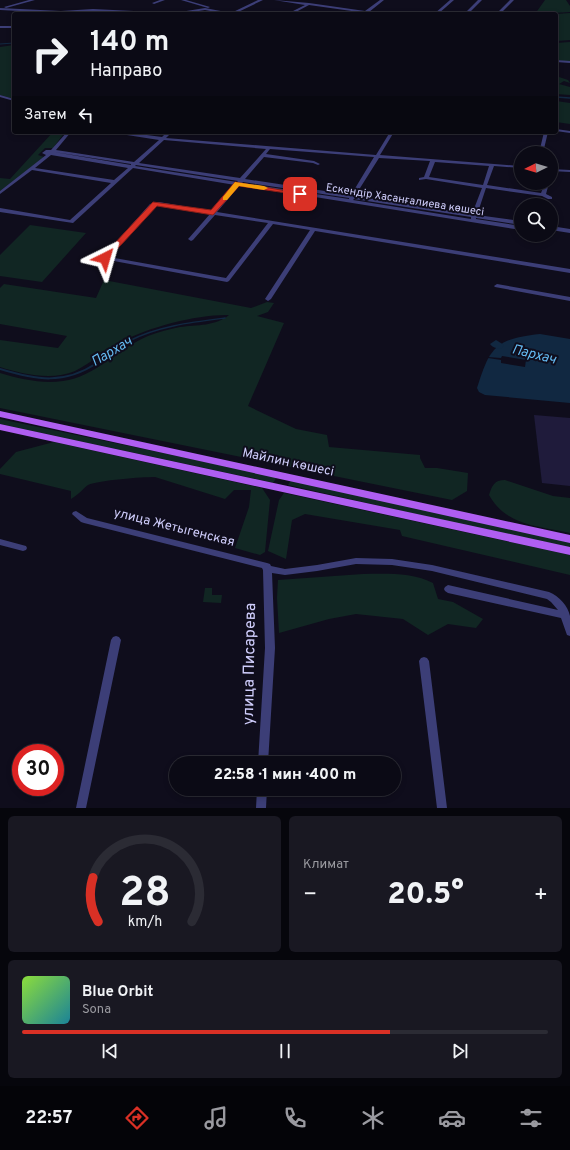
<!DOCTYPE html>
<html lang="ru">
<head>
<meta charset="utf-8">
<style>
  body { margin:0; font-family:Overpass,sans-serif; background:#191822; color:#f1f3f6; height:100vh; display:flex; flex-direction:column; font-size:15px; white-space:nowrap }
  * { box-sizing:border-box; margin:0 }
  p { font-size:13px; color:#9a9aa0 }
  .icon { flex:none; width:22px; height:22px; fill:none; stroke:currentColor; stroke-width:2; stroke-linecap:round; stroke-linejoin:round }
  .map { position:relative; height:808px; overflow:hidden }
  .sheet { display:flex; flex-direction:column; gap:8px; padding:8px; background:#06060c; flex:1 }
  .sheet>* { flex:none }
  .top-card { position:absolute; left:12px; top:12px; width:546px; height:122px; border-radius:4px; box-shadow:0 2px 6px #0003,0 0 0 1px #2b2b34; background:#0b0a15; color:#f1f3f6; overflow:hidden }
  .needle { width:26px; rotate:265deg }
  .buttons { position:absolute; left:514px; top:146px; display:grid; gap:8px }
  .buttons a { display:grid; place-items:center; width:44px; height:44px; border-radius:50%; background:#0b0a15; box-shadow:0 2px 6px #0003,0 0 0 1px #2b2b34; font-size:20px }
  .speed { position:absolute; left:12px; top:744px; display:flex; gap:8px; font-size:20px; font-weight:700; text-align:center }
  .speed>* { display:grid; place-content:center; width:52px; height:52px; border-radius:50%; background:#0b0a15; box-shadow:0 2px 6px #0003,0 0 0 1px #2b2b34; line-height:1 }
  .speed .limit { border:6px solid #d22; background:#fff; color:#111 }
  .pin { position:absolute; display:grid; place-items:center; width:34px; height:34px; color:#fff; margin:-17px; border-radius:8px; box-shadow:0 2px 6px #0006 }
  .me { position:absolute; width:44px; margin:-22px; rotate:40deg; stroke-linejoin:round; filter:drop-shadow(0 0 3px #0008) }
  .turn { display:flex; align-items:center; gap:14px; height:84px; padding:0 12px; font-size:18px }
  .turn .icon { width:52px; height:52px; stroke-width:2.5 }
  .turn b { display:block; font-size:28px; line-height:34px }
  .then { display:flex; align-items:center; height:38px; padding:0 12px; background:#0003; gap:8px; font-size:15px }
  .big { font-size:30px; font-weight:800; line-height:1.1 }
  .sheet .card { flex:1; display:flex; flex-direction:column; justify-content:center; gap:6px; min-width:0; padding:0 14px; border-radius:6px; background:#191822 }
  .sheet .dial { align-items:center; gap:0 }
  .dial svg { height:104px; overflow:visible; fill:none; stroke:#2b2b34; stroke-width:7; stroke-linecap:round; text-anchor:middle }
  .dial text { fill:#f1f3f6; stroke:none }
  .song { display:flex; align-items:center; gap:12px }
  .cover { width:48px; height:48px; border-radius:6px; background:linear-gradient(135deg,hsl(90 70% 55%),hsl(190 70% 35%)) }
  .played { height:4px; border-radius:2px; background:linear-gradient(90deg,#d93025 70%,#2b2b34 70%) }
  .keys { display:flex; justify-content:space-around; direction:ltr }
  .heat { display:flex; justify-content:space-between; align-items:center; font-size:22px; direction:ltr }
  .sheet .tiles { flex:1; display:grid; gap:8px; grid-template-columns:1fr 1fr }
  .card:last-child { grid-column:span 2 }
  .trip { position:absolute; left:169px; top:756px; width:232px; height:40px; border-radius:20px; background:#0b0a15; box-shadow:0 2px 6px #0003,0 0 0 1px #2b2b34; font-weight:800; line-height:40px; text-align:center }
  .dock { display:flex; height:64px; justify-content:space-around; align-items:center; background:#040408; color:#9a9aa0 }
  .dock .icon { width:28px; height:28px }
  .dock .selected { color:#d93025 }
  .dock b { font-size:18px; color:#f1f3f6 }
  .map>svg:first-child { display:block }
  .green { fill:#112623 }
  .water { fill:#112841 }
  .pier { fill:#0f0d1c }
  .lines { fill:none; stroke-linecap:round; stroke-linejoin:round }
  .stream-far2 { stroke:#112841; stroke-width:1 }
  .stream-far1 { stroke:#112841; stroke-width:1.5 }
  .stream { stroke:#112841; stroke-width:2 }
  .river { fill:#112841; fill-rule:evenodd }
  .building { fill:#1f1b3b }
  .minor { fill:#3c3e77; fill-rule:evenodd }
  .major { fill:#af5ef1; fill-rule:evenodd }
  .route { fill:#d93025; stroke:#8d1f18 }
  .slow { fill:#f59e0b }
  .labels { text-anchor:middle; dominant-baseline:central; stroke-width:4; stroke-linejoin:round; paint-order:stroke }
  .far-street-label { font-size:11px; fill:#cfcdfb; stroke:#0f0d1c }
  .street-label { font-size:13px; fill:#cfcdfb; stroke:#0f0d1c }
  .water-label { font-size:14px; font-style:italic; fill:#64baf1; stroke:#0f0d1c }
  .near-street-label { font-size:16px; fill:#cfcdfb; stroke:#0f0d1c }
</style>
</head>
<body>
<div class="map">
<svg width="570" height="808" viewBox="0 0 570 808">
  <rect width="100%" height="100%" fill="#0f0d1c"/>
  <!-- green -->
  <path class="green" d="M545,0H566L570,6V12L535,14Z
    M570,13V40L556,41V14Z
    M570,42V62L556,60V43Z
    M14,45V99L0,95V47Z
    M556,76L568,80L570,83L564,81L559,84L570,87V95L556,94Z
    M556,101L570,103V124L556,122Z
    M53,132H65L53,148H45L38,155L44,157L0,191V178L10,179Z
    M30,225L86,233L42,282L0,276V255Z
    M104,280L251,308L267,302L274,303L268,312L257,316L284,323L248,406L296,429L327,435L329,447L420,455V458L425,468H437L468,473L467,491L452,500L0,408V373C20,379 42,384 63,381C95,377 119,348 148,336C158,332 170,329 180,327C197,325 216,326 229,315C199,314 148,327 121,342C105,350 91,363 75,371C52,381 22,374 0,367V340L58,348L67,336L0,324V288L4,284L96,298Z
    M0,419L277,477L273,483L270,482L0,424Z
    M54,442L262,488L270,500L265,552L260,555L235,548L249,507L251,490H234L225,499L155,477C142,477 99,480 88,485C85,487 77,496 71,499V491L0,474V469L16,452Z
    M291,480L570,542V549L288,485Z
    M505,480L553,496L570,498V533C539,526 506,526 489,495C492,486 494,480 505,480Z
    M284,493L570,555V575L402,536L400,530L305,514L292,520L286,559L268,551L279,500Z
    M363,574C386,574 411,572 433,583L438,599L453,602L483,619L476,628L448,624L428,635L403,619L356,614L329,619L279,633L277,598L278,580Z
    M205,588H212V595H222L221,603L203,602Z"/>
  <!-- water -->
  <path class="water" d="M540,334L570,339V403L485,395L479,392L477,388C490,347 495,339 540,334Z"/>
  <!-- pier -->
  <path class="pier" d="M502,356L526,360L525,367L501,363V360L488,358V357L501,358Z"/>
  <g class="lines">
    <!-- stream-far2 -->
    <path class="stream-far2" d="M0,44L14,43"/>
    <!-- stream-far1 -->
    <path class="stream-far1" d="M556,97L570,98
      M96,364C107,356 117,347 129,341C158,326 193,322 225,318"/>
    <!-- stream -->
    <path class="stream" d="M0,369C36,380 64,385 97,363"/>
    <!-- river -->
    <path class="river" d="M496,340L504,345L502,348C497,349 493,348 490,344Z"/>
  </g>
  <!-- building -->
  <path class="building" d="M534,415L570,418V486L542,483Z"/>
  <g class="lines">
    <!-- minor -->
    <path class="minor" d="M29,0H35L6,8L4,7Z
      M160,0H165L154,4L152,3Z
      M181,0H186L210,7L208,8Z
      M258,0H263L234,14H226L205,10L180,14H154L93,11L61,13L0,10V8L61,11L93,9L174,13L205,8L231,13Z
      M274,0L309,3L365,11L380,0H384L369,12L382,14H373L309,5L294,13L293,11L305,5Z
      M450,0H454L438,14H434Z
      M478,0H482L468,14H464Z
      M510,0H514L500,14H496Z
      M0,26H14V28H0Z
      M556,60L570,61V63L556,62Z
      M0,95L14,99V101L0,97Z
      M556,129L570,131V133L556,131Z
      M67,132H71L56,150L134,162L159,140L114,133L112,132H124L162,137L167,132H172L166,138L376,155L390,132H394L380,155L521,166V168L494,166L487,185L541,193L545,183H549L546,194L552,197V199H548L542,196L486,188L477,215L521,221V225L476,218V219L521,226V230L240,185L217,212L570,269V273L315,231L271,299L268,301L265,299L310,230L273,224L229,281L227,282L103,259V257L150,204L159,202L212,211L235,185L133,168L73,223L0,212V208L70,220L111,183L32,170L0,194V191L46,155L42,153L46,150H51ZM164,140L266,149L240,178L139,163ZM270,149L374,157L351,195L245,179L264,157L313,163L318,165L320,164L314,161L266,154ZM54,152L131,164V165ZM51,155L128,168L114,180L35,168ZM379,158L430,161L424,177L419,178V180L426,179L482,188L472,214L355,196ZM435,162L489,166L483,185L429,177ZM136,165L238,181L237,182L135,166ZM243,182L349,198V199L242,183ZM354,199L471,217V219L353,200ZM154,206H159L210,214L189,238L188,239L191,241L193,240L215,215L268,223L226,278L109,257Z
      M544,132H548L543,153H539Z
      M551,169L570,170V172L551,171Z
      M551,226L570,229V233L551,230Z
      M497,284L570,297V301L495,287L494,286Z
      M76,511L87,518L267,563L270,564L271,566L285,569L317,565L356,558L392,559L432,565L549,592C559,596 568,606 570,616C570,622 570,630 570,636L567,635L561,618L448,593L445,591L444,589L445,587L448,585L558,610L551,602L547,599L432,571L392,565L356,564L317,571L285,575L272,573L275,648L268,763H258L265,648L263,570L262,568L84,523L81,522L72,514L73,512Z
      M0,539L26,546L27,548L26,550L23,551L0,545Z
      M116,636L119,637L121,640L86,808H76L111,640L113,637Z
      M424,657L427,658L429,661L447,808H437L419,661L421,658Z
      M257,789H267L266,808H256Z"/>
    <!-- major -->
    <path class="major" d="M0,411L570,535V543L0,417Z
      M0,424L570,547V555L0,430Z"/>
  </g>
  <!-- route -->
  <path class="route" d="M235,182L304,194L300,195L239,186L213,215L157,206L108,259L101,258L153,202L211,210Z"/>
  <!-- slow -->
  <path class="slow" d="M235,182L264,186L268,188L264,190L239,186L227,200H223V197Z"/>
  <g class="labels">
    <!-- far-street labels -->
    <g class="far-street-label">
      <text transform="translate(405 200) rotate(9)">Ескендір Хасанғалиева көшесі</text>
    </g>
    <!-- street labels -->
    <g class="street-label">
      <text transform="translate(288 463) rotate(12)">Майлин көшесі</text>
      <text transform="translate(174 528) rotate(14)">улица Жетыгенская</text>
    </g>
    <!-- water labels -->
    <g class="water-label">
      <text transform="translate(112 352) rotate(-31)">Пархач</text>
      <text transform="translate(534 355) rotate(14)">Пархач</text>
    </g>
    <!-- near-street labels -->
    <g class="near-street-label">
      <text transform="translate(250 664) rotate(-89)">улица Писарева</text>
    </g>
  </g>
</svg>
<div class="buttons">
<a><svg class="needle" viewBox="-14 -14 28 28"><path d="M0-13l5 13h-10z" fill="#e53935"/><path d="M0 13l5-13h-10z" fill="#9a9aa0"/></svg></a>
<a><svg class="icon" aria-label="search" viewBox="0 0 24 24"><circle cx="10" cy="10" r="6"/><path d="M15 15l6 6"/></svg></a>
</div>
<div class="speed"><div class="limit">30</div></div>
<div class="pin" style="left:300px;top:194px;background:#d93025"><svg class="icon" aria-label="arrive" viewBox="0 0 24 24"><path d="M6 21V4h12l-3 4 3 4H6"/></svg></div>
<svg class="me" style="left:105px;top:258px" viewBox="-20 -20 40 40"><path d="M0-17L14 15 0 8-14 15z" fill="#d93025" stroke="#fff" stroke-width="4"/></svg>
<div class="trip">22:58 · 1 мин · 400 m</div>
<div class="top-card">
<div class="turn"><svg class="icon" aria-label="right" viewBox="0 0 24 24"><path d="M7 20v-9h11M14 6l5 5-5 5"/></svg><div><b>140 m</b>Направо</div></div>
<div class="then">Затем<svg class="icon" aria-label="left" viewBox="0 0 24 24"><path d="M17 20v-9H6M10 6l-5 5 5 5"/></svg></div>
</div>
</div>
<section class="sheet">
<div class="tiles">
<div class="card dial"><svg viewBox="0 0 100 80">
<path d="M14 69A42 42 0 1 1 86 69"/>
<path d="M14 69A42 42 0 0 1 10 35" stroke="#d93025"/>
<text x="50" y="56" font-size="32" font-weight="700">28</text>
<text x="50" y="72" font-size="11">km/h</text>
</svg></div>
<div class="card"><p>Климат</p>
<div class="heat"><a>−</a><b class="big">20.5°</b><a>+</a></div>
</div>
<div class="card">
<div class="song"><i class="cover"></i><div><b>Blue Orbit</b><p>Sona</p></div></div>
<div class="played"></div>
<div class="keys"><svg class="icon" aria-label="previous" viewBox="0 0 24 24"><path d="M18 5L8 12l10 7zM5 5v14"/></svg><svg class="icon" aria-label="pause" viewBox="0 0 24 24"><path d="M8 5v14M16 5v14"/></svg><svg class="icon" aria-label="next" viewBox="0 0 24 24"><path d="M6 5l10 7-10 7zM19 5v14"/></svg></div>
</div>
</div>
</section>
<nav class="dock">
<b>22:57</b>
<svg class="icon selected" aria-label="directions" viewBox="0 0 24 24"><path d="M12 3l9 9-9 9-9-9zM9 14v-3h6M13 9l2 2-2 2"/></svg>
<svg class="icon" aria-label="music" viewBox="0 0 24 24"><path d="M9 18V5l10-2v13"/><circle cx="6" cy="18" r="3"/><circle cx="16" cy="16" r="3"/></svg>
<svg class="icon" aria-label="phone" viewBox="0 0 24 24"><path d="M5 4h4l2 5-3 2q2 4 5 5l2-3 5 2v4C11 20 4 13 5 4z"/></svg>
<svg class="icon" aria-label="climate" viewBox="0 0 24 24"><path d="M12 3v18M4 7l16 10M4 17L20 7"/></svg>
<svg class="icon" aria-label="car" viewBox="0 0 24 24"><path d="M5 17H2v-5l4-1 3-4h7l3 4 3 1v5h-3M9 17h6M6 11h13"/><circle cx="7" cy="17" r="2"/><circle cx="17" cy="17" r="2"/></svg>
<svg class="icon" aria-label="filters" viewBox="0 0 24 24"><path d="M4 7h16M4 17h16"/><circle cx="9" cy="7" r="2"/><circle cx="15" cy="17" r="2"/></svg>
</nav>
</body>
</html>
